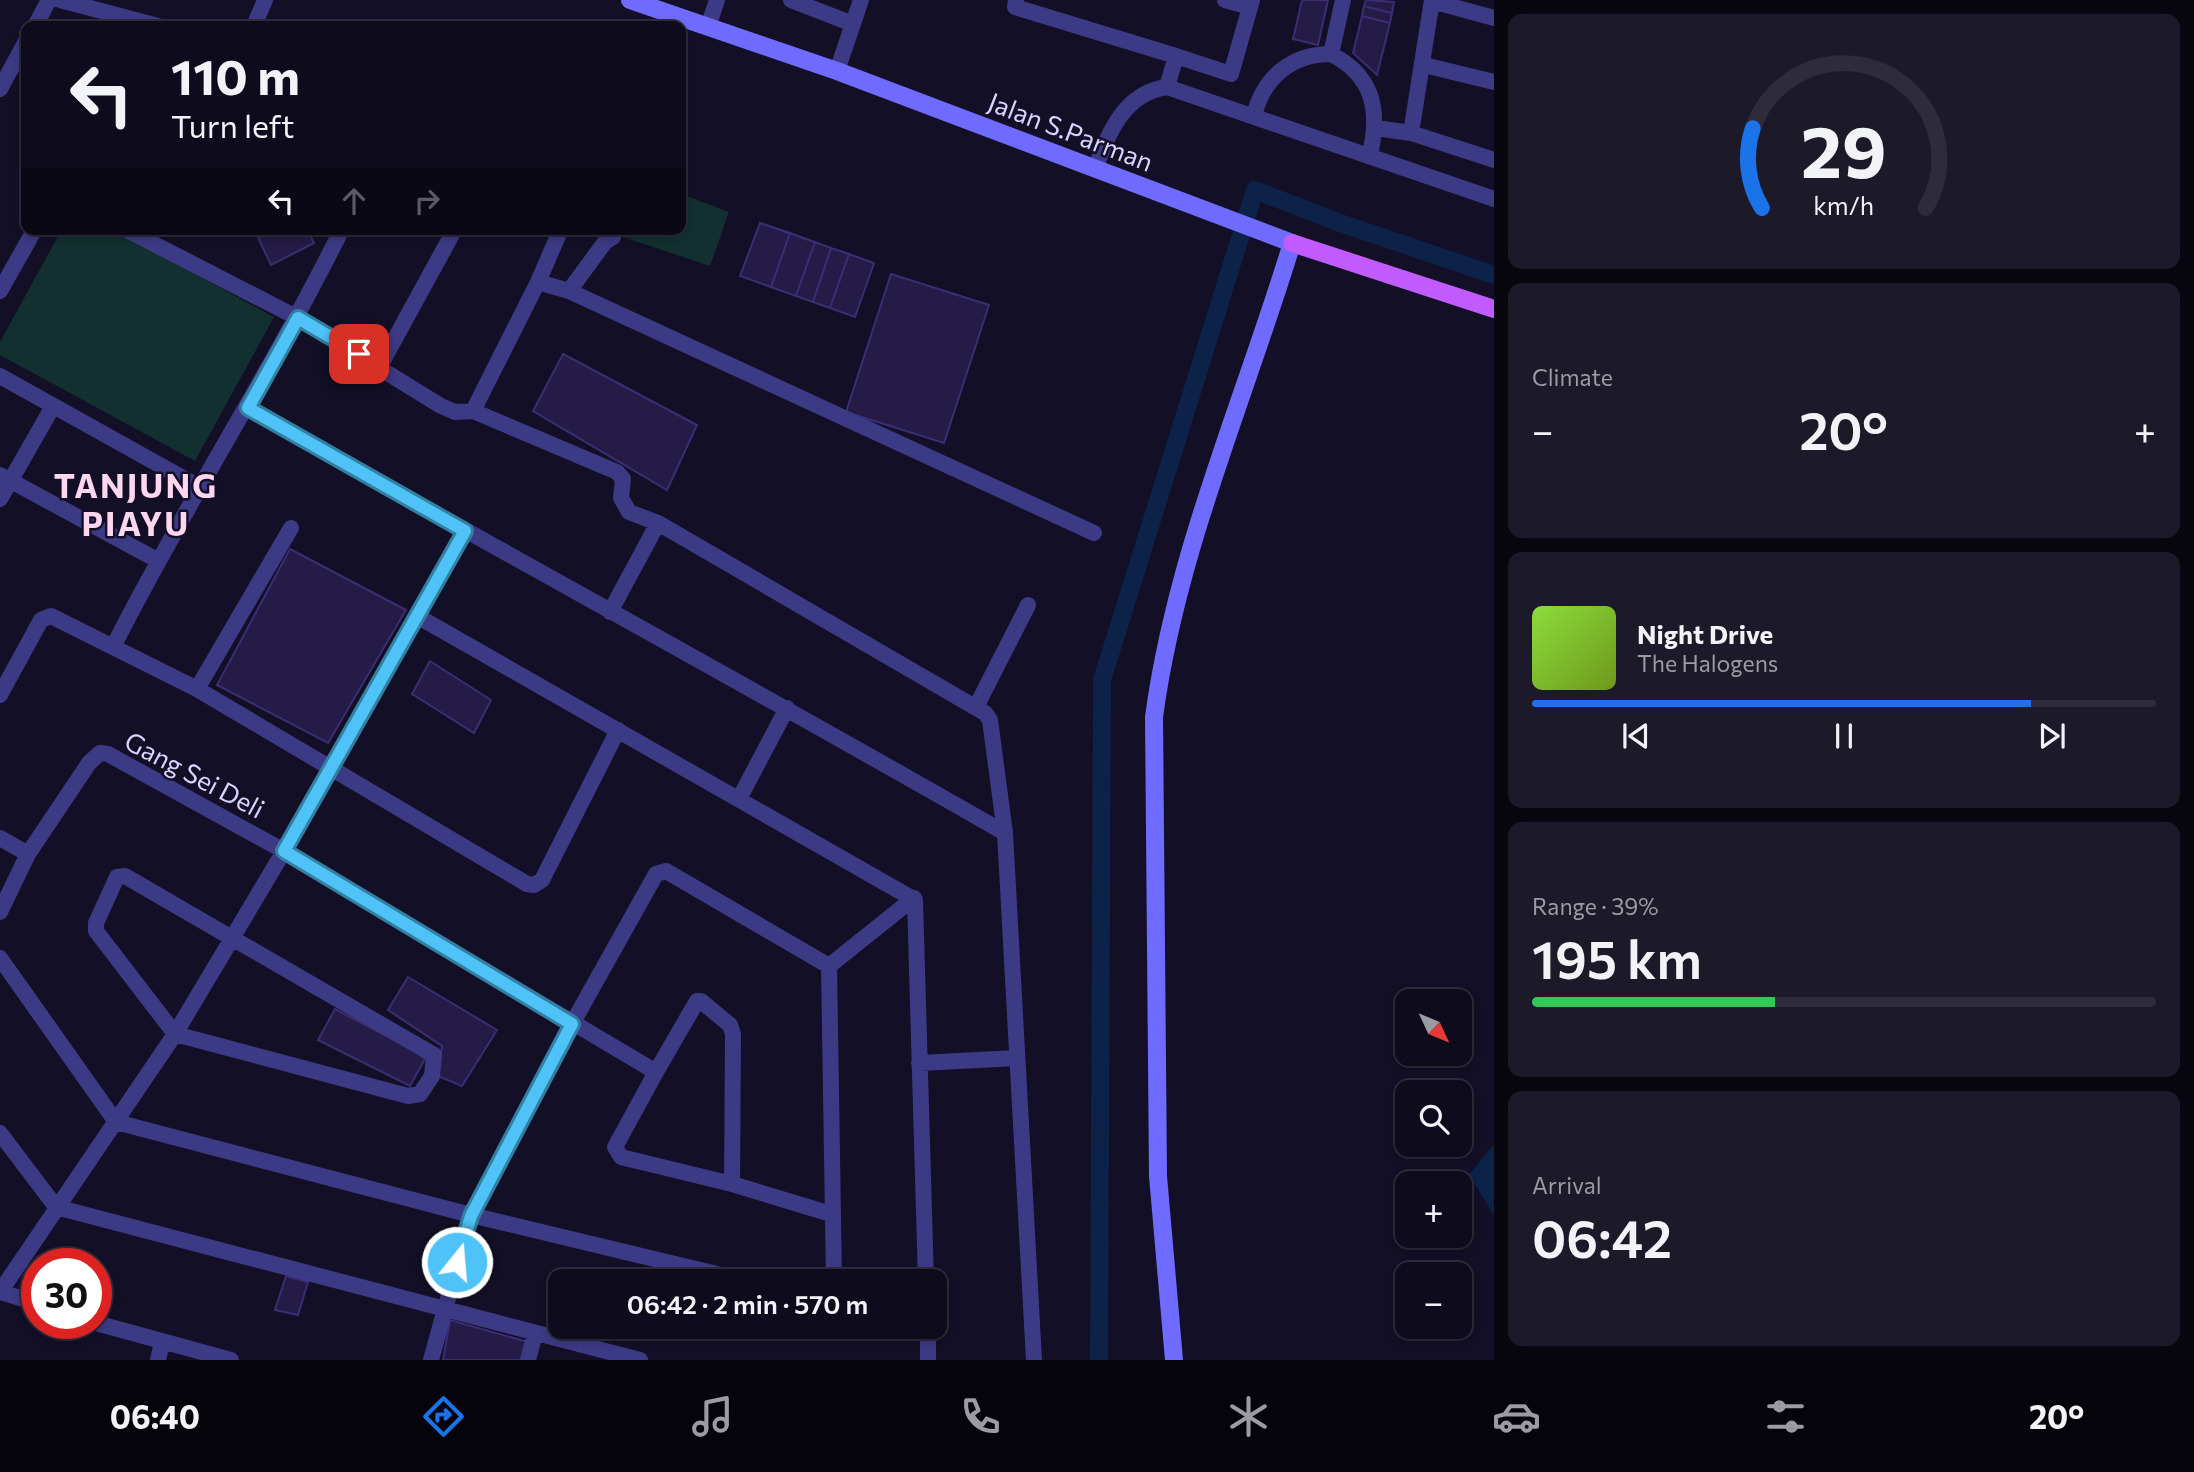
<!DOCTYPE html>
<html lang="en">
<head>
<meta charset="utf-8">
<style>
  body { margin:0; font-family:Commissioner,sans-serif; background:#1c1929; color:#f1f3f6; height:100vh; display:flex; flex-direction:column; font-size:26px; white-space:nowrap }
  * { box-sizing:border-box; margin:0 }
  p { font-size:23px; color:#9b9ba3 }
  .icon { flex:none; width:38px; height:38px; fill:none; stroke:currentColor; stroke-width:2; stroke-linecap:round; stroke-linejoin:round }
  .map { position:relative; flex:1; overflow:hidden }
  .drawer { display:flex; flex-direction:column; gap:14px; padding:14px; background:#08060f; width:700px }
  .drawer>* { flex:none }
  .top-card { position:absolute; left:21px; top:21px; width:665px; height:214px; border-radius:14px; box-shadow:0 4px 10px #0003,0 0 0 2px #2e2b3b; background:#0e0b1c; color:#f1f3f6; overflow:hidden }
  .needle { width:46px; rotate:134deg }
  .fabs { position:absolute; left:1395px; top:989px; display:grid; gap:14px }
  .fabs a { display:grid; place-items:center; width:77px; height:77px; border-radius:14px; background:#0e0b1c; box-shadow:0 4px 10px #0003,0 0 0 2px #2e2b3b; font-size:35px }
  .speed { position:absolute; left:21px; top:1248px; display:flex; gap:14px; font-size:35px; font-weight:700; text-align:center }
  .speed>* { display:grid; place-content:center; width:91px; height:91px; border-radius:50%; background:#0e0b1c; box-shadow:0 4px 10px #0003,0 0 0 2px #2e2b3b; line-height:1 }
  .speed .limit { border:10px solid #d22; background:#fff; color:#111 }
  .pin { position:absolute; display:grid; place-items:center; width:60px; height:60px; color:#fff; margin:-30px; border-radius:14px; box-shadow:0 4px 10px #0006 }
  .me { position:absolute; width:77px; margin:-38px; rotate:17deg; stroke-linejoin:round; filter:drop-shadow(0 0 5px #0008) }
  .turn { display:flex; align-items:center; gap:24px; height:147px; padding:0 35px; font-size:32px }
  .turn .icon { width:91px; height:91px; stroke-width:2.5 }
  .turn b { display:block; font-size:49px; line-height:60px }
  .lanes { display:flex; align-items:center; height:66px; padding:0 35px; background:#0003; justify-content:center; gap:35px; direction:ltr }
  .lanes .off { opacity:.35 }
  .big { font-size:52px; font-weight:600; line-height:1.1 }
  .drawer .card { flex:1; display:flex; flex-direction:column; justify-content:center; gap:10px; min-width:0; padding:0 24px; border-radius:14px; background:#1c1929 }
  .drawer .dial { align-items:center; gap:0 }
  .dial svg { height:182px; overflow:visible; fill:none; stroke:#2e2b3b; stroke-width:7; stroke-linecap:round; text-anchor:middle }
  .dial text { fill:#f1f3f6; stroke:none }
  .song { display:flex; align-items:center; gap:21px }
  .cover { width:84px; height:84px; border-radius:10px; background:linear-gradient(135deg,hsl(90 70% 55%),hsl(80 70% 35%)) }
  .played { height:7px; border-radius:4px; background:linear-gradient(90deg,#1a73e8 80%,#2e2b3b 80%) }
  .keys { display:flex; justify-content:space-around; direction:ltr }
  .heat { display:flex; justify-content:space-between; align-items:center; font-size:38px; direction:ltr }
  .charge { height:10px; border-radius:5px; background:linear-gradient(90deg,#34c759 39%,#2e2b3b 0) }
  .trip { position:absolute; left:548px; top:1269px; width:399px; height:70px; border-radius:14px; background:#0e0b1c; box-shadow:0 4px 10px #0003,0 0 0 2px #2e2b3b; font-weight:600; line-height:70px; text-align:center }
  .menu { display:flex; height:112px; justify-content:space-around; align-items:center; background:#06040b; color:#9b9ba3 }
  .menu .icon { width:49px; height:49px }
  .menu .current { color:#1a73e8 }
  .menu b { font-size:32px; color:#f1f3f6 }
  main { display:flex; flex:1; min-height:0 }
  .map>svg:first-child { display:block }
  .green { fill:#12302f }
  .water { fill:#0c2248 }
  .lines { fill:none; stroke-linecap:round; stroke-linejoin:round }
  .canal { stroke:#0c2248; stroke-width:18 }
  .building { fill:#241b47; stroke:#3b2d73; stroke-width:2 }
  .street { stroke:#3d3a85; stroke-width:16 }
  .secondary { stroke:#6f6bff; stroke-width:18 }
  .primary { stroke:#c25bff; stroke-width:18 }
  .route-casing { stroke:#337fa1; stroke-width:18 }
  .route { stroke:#4fc3f7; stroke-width:12 }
  .labels { text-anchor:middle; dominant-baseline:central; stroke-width:5; stroke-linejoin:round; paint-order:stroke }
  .street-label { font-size:26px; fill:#d9d4ff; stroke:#130f26 }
  .district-label { font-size:33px; font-weight:bold; letter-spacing:2px; fill:#ffd6f0; stroke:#130f26 }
</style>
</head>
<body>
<main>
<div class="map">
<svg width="1494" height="1360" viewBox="0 0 1494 1360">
  <rect width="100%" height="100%" fill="#130f26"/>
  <!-- green -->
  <path class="green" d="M681,194L729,212L710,266L617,235L619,229H681Z
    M62,229H113L274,317L195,461L0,355V342Z"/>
  <!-- water -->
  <path class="water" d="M1494,1144V1215L1469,1175Z"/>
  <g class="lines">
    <!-- canal -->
    <path class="canal" d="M1099,1360L1102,680L1255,190L1343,224L1494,275"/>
  </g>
  <!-- building -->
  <path class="building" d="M1302,0H1328L1318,45L1293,39Z
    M1366,0L1394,2L1392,13L1364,6Z
    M1364,6L1392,13L1390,23L1362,16Z
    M1362,16L1390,23L1377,75L1353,53Z
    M760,223L874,263L855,317L740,276Z
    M760,223L790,233L771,287L740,276Z
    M254,229H307L314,243L271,265Z
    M790,233L815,242L796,296L771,287Z
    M815,242L831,248L813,302L796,296Z
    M831,248L849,254L830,308L813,302Z
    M849,254L874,263L855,317L830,308Z
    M891,274L989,305L944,443L846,412Z
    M563,354L697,425L667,490L533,411Z
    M290,549L406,610L328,743L217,685Z
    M430,661L491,700L474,733L412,694Z
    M408,977L497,1030L462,1086L438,1076L442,1046L388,1010Z
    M335,1009L426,1057L410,1086L318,1040Z
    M286,1276L308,1282L298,1315L275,1310Z
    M450,1320L528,1342L523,1360H443Z"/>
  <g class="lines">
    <!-- street -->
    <path class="street" d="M60,0L158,26
      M791,0L853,24
      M1016,0L1015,7L1176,56L1167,87
      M1225,0L1250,7
      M1432,1L1494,18
      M35,26L49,0
      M254,26L265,0
      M708,27L717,0
      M1331,54L1343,0
      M1176,56L1231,74L1252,0
      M1424,65L1494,82
      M837,71L861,0
      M0,89L26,41
      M1254,116C1263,78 1291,54 1331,54C1374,76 1380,111 1370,154
      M1376,128L1411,133L1494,160
      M1411,133L1432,0
      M1095,169C1109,132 1124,93 1167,87L1494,199
      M125,229L298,318L441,406L455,412L473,411L617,472L623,479L621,498L629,512L658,523L985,713L990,720L1005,833L1034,1360
      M538,282L561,229
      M0,291L35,229
      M569,291L605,242L613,237
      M380,366L455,229
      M0,376L199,487
      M248,408C500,551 754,689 1005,833
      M473,411L538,282L569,291L1094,533
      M0,475L157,560
      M0,499L52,408
      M610,612L658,523
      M417,616L915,900L926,1281
      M113,647C185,505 271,372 342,229
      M197,689L291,528
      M0,695L41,620L51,616L197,689L527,884L534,885L542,880L618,730
      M976,707L1028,605
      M739,799L787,708
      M0,838L28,854
      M125,876L434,1055L432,1076L420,1094L408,1096L175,1034L96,931V923L117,877Z
      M0,912L28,854L89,763L100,753L108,754L284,851L656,1072L615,1147L621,1157L732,1184L831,1214
      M0,958L116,1122L471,1215L746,1281
      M919,1063L1017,1058
      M656,1072L697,1001H701L730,1025L733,1034L732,1184
      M0,1133L56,1207L640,1360
      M834,1281L829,966L914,898
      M0,1292L175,1034L284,851L465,531
      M0,1292L37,1303
      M96,1323L231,1360
      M904,1326L928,1335
      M928,1326V1360
      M158,1360L162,1342
      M431,1360L471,1215L572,1024L656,874L666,871L829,966
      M528,1360L535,1333"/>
    <!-- secondary -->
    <path class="secondary" d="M630,0L837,71L1292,243C1244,401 1176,553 1154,717L1158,1176L1174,1360"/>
    <!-- primary -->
    <path class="primary" d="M1292,243L1494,309"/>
  </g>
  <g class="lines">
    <!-- route casing -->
    <g class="route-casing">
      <path id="route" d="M359,354L298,318L248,408L465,531L284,851L572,1024L471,1216L457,1262"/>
    </g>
    <!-- route -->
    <use href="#route" class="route"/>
  </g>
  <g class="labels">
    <!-- street labels -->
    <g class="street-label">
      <text transform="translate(1071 131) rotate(21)">Jalan S.Parman</text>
      <text transform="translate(195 774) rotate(28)">Gang Sei Deli</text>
    </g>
    <!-- district labels -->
    <g class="district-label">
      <text x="136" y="484">TANJUNG<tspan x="136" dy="38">PIAYU</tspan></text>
    </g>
  </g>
</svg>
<div class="fabs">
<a><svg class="needle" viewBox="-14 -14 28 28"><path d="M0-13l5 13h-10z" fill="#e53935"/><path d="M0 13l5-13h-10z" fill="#9b9ba3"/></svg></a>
<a><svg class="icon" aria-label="search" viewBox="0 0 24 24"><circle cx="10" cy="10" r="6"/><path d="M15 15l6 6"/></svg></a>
<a>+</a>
<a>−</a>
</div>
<div class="speed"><div class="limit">30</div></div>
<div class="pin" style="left:359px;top:354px;background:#d93025"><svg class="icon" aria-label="arrive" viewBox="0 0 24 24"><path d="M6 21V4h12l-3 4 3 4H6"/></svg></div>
<svg class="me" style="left:457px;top:1262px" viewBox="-20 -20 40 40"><circle r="17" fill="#4fc3f7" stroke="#fff" stroke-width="3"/><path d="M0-11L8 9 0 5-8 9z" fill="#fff"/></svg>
<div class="trip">06:42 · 2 min · 570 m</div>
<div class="top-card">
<div class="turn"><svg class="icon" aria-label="left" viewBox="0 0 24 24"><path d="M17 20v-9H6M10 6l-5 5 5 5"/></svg><div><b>110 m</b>Turn left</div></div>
<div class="lanes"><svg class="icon" aria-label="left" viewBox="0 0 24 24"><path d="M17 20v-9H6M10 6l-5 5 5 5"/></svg><svg class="icon off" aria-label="ahead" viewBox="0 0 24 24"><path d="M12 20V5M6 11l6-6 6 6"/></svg><svg class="icon off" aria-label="right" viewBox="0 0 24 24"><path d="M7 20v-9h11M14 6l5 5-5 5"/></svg></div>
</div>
</div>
<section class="drawer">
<div class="card dial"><svg viewBox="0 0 100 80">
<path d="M14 69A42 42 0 1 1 86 69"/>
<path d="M14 69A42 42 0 0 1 10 34" stroke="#1a73e8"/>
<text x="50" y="56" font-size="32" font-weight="700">29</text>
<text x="50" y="72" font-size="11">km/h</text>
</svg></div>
<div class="card"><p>Climate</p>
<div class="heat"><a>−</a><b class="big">20°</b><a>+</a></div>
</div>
<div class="card">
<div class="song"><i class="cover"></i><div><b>Night Drive</b><p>The Halogens</p></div></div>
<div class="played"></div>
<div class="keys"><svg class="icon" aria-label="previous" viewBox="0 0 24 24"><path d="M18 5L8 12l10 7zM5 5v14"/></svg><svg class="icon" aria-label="pause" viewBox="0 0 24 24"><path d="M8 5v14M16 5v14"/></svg><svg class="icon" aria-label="next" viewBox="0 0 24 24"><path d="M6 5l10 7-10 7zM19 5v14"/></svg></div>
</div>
<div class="card"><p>Range · 39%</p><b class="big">195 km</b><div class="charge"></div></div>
<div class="card"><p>Arrival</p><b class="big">06:42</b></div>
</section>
</main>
<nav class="menu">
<b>06:40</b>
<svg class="icon current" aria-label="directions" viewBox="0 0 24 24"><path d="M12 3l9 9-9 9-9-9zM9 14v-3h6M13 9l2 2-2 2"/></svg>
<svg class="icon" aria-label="music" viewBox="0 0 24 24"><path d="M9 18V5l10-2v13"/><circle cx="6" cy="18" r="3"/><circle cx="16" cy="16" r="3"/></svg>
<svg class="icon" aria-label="phone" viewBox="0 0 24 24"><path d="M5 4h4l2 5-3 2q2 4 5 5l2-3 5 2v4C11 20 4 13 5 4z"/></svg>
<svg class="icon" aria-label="climate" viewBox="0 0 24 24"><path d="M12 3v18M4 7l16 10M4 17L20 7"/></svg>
<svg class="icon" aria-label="car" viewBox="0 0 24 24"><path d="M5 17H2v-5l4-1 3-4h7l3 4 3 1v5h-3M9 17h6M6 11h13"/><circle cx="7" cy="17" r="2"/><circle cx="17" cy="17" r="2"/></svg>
<svg class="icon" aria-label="filters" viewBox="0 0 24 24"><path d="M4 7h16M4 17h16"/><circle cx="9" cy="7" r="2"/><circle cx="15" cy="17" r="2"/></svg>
<b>20°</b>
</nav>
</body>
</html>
